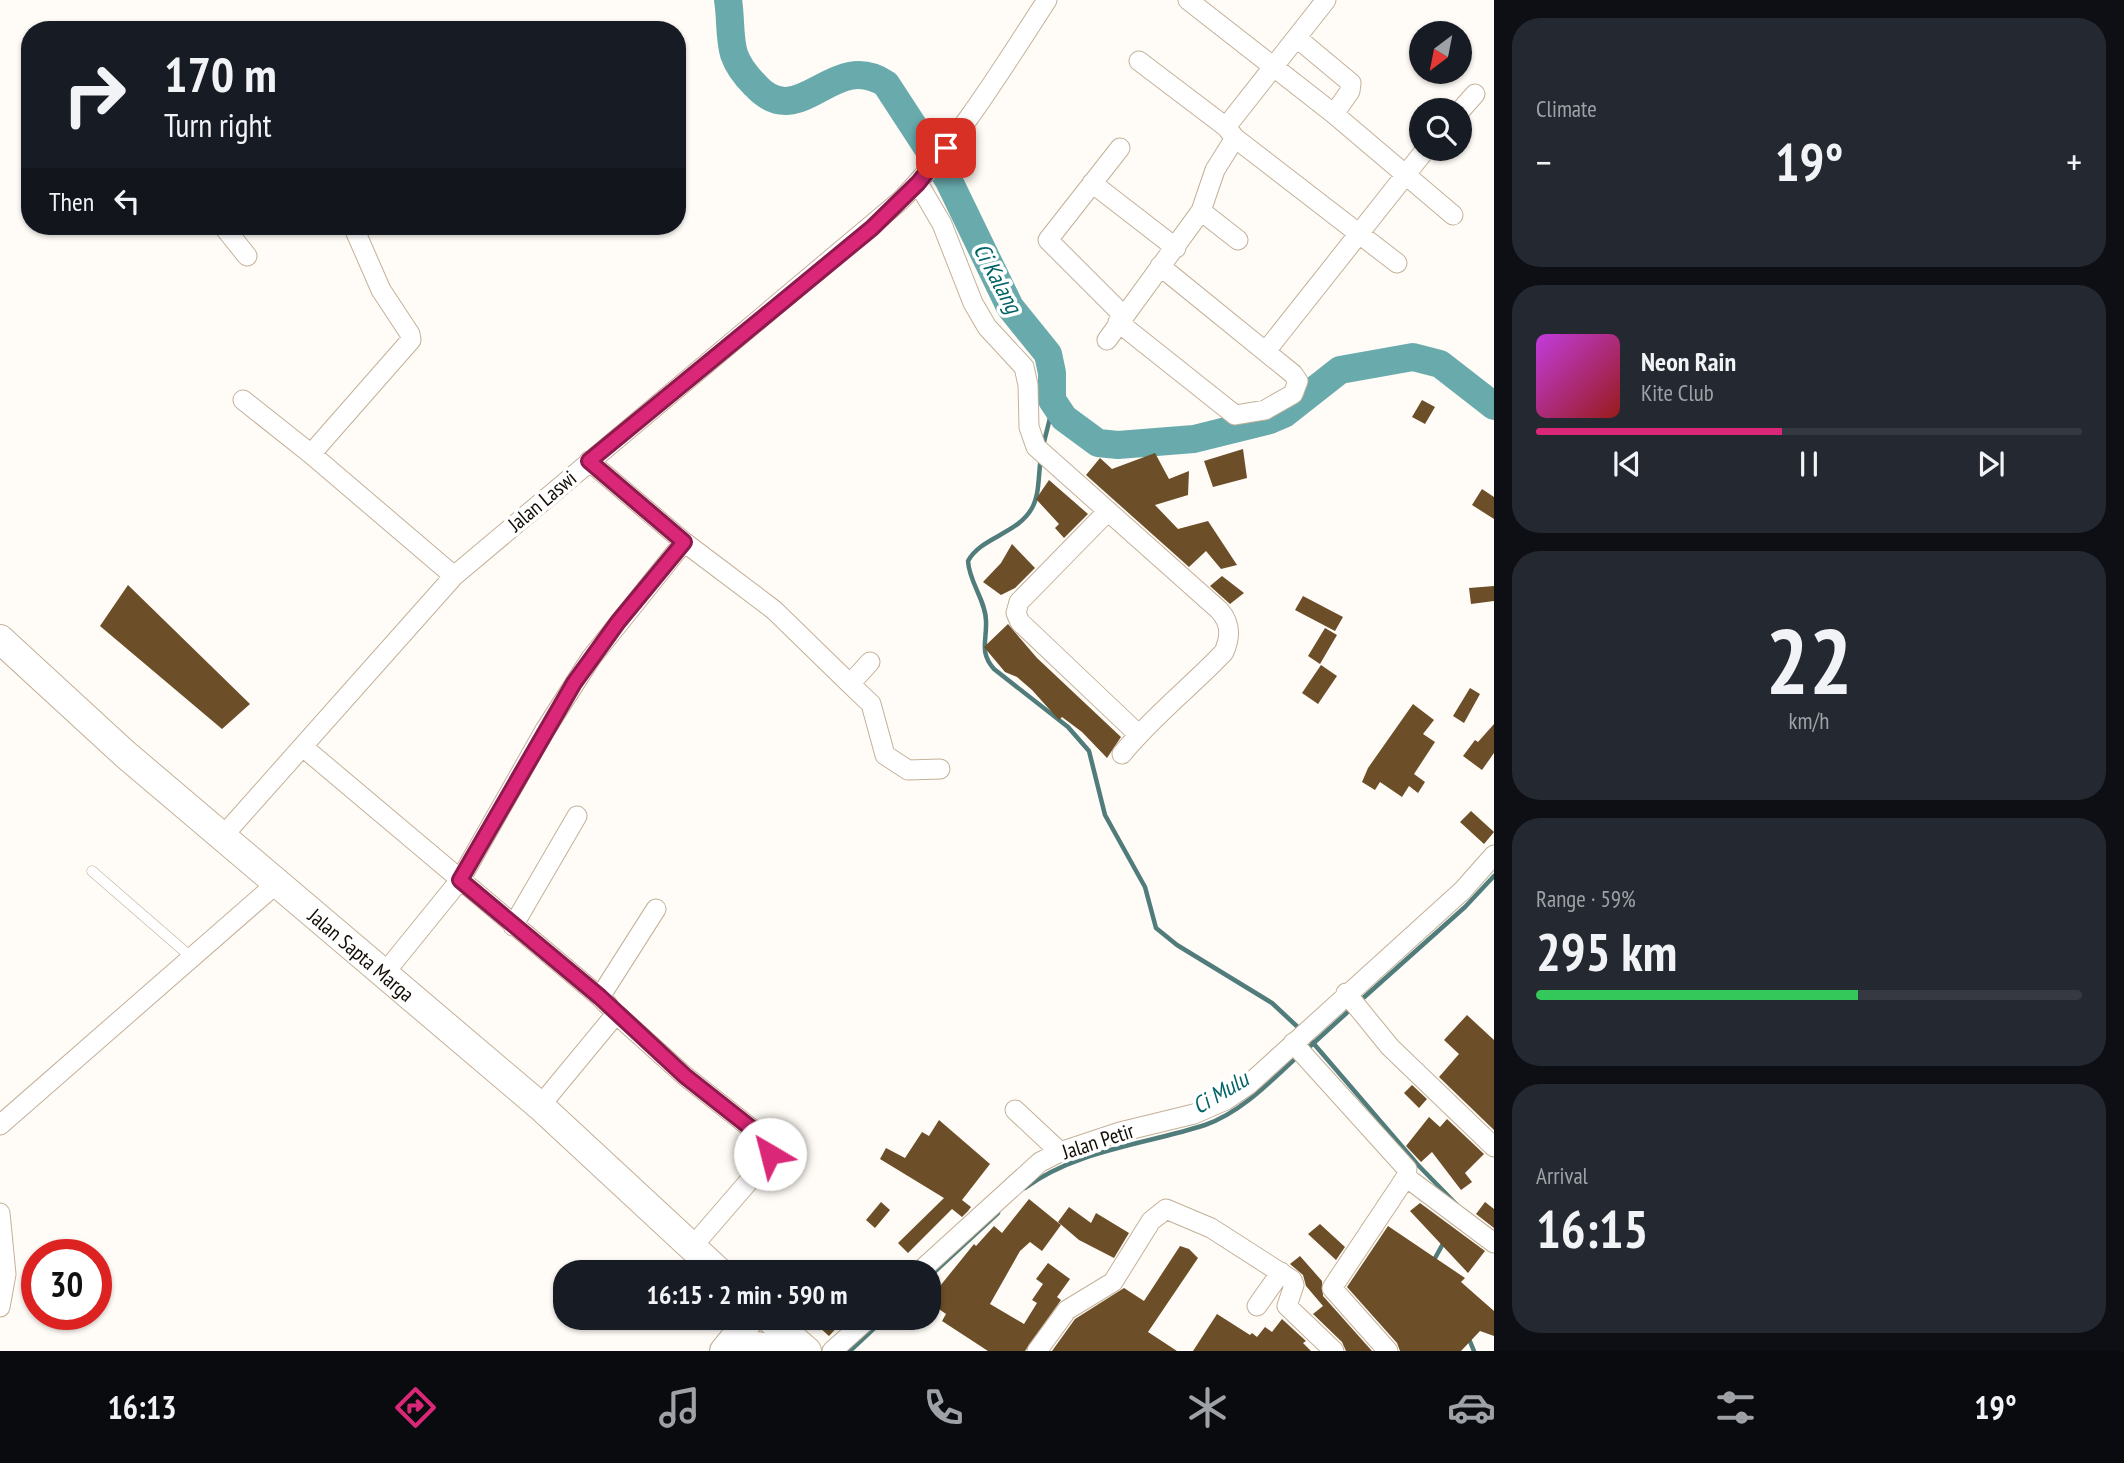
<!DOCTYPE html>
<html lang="en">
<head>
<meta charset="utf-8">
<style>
  body { margin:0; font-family:"PT Sans Narrow",sans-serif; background:#242831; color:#f1f3f6; height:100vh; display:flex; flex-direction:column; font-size:26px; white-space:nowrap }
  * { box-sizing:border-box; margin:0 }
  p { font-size:23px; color:#9ea1a6 }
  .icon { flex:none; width:38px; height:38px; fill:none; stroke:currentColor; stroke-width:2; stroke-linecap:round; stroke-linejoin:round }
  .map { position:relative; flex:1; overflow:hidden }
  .side { display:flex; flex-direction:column; gap:18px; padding:18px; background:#0d0f14; width:630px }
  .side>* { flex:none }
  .hud { position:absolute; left:21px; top:21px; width:665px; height:214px; border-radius:28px; box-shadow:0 2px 5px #0004; background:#171b24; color:#f1f3f6; overflow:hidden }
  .needle { width:46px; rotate:212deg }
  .buttons { position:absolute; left:1409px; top:21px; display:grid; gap:14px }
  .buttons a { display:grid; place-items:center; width:63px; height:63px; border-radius:50%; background:#171b24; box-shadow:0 2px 5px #0004; font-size:35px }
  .speed { position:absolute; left:21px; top:1239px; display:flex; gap:14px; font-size:35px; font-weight:700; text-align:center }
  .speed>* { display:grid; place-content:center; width:91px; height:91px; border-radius:50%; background:#171b24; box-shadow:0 2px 5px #0004; line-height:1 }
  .speed .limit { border:10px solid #d22; background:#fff; color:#111 }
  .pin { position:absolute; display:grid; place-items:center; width:60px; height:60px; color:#fff; margin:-30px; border-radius:14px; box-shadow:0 4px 10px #0006 }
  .me { position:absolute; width:77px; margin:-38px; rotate:323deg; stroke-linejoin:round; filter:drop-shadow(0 0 5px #0008) }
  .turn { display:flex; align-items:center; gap:24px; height:147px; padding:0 28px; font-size:32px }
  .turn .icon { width:91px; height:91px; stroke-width:2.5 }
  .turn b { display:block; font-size:49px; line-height:60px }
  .then { display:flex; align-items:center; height:66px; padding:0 28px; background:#0003; gap:14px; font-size:26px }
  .big { font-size:52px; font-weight:700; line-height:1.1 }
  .side .tile { flex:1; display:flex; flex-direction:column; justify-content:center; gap:10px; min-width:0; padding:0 24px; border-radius:28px; background:#242831 }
  .side .dial { align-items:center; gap:0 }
  .dial b { font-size:91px; line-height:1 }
  .song { display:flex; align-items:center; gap:21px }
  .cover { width:84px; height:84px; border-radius:10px; background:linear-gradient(135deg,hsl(290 70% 55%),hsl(0 70% 35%)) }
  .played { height:7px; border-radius:4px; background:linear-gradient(90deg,#db2777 45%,#363941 45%) }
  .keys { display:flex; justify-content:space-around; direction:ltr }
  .heat { display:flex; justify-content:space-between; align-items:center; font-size:38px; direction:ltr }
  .charge { height:10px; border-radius:5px; background:linear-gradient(90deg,#34c759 59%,#363941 0) }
  .trip { position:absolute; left:553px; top:1260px; width:388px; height:70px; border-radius:28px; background:#171b24; box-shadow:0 2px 5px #0004; font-weight:700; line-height:70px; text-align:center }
  .tab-bar { display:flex; height:112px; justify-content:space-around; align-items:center; background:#090b0e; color:#9ea1a6 }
  .tab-bar .icon { width:49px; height:49px }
  .tab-bar .on { color:#db2777 }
  .tab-bar b { font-size:32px; color:#f1f3f6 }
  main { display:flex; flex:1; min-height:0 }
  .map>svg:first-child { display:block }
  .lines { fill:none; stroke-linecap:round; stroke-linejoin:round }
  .stream { stroke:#507c7b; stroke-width:4.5 }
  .river { stroke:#69abad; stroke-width:28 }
  .building { fill:#6c4e28 }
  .lane-casing { stroke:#c3b099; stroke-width:11 }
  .street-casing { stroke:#c3b099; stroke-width:21 }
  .secondary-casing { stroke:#c3b099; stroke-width:30 }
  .lane { stroke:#fff; stroke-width:10 }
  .street { stroke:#fff; stroke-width:19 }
  .secondary { stroke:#fff; stroke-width:28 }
  .route-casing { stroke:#8e194d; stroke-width:18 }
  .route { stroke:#db2777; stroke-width:12 }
  .labels { text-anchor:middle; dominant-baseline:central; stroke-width:7; stroke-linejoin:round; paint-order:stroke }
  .street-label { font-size:21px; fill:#140d06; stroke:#fff }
  .water-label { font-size:23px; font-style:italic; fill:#006366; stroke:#fff }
</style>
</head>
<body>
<main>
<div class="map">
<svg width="1494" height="1351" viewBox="0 0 1494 1351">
  <rect width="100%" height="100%" fill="#fffbf6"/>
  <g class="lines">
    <!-- stream -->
    <path class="stream" d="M1043,446L1053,406
      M1041,458C1038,474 1040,494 1032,508C1018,534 981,537 968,561C969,582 986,601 986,621C987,641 979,652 994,669L1068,727L1089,751L1105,815L1145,887L1156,928L1177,945L1272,1003L1302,1031
      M1361,1000L1465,907L1494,876
      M1308,1037L1418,1165L1458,1206
      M1306,1050L1351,1009
      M1025,1188C1076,1150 1147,1144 1205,1125C1242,1112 1272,1080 1299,1055
      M1434,1260L1445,1240
      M929,1277L998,1213
      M1469,1339L1474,1351
      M850,1351L885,1318"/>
    <!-- river -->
    <path class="river" d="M728,0C731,17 729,37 734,54C738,66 746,76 755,85C800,135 833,48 886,84L948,179L1010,307L1048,354L1052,373V400L1064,418L1098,443L1118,445L1194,439L1270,420L1284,414L1340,370L1413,357L1440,364L1494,406"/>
  </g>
  <!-- building -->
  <path class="building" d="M1422,400L1435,407L1425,424L1412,417Z
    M1243,449L1247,478L1213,487L1204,461Z
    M1155,453L1169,479L1189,471L1188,495L1155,505L1178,529L1208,521L1237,565L1221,569L1206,551L1189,567L1086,475L1100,458L1112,469Z
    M1049,480L1088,514L1064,538L1055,528L1059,524L1036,499Z
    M1482,489L1494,497V519L1472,505Z
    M1012,544L1035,568L1015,588L1001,595L983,582L1001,563Z
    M1222,576L1244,593L1230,604L1210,586Z
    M128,585L250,704L222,729L100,626Z
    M1494,586V601L1471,604L1469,588Z
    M1303,596L1343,617L1335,631L1295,610Z
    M1008,624L1037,658L1121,737L1107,758L1082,732L1062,717L1059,720L1032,690L1017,677L1005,672L984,647Z
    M1325,628L1337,635L1320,664L1308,656Z
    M1321,665L1337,676L1318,704L1302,693Z
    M1470,688L1480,694L1464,723L1453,716Z
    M1413,704L1434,720L1423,734L1435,742L1414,774L1425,782L1418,793L1409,786L1402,797L1380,782L1375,790L1362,782L1368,768Z
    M1494,724V753L1482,770L1463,756L1475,740L1478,742Z
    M1471,811L1494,832L1484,844L1460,822Z
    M1467,1015L1494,1040V1130L1439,1077L1459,1054L1444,1040Z
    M1412,1085L1427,1099L1419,1108L1404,1093Z
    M1429,1117L1440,1127L1447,1119L1484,1154L1465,1173L1472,1182L1461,1190L1432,1152L1421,1162L1406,1146Z
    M939,1120L990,1164L962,1200L971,1207L968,1211L962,1217L952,1209L908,1253L898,1243L944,1198L880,1159L886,1148L905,1158L922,1132L929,1136Z
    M1029,1199L1061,1225L1042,1251L1030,1242L1020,1251L990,1304L1024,1324L1037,1303L1032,1300L1043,1284L1036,1279L1048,1263L1070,1279L1057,1297L1061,1300L1025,1351H988L942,1321L946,1314L929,1302V1285L936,1291L974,1244L976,1246L994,1226L1002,1233Z
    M881,1202L890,1210L875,1228L866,1220Z
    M1485,1202L1494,1209V1228L1476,1214Z
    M1420,1203L1485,1251L1468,1273L1410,1211Z
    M1069,1207L1091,1223L1096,1213L1129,1233L1114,1258L1079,1240L1058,1222Z
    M1320,1224L1345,1247L1336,1260L1308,1234Z
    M1388,1226L1465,1278L1461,1282L1494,1311V1336L1480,1331L1461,1351H1400L1397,1343L1347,1287Z
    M1180,1246L1189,1249L1198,1258L1148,1332L1177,1351H1052L1075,1319L1124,1288L1144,1301Z
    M1300,1256L1322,1281L1323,1296L1372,1351H1346L1342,1342L1313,1314L1323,1306L1306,1286L1303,1275L1290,1264Z
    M1217,1314L1250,1335L1252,1333L1257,1337L1265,1327L1272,1332L1282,1319L1306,1341L1303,1343L1311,1351H1193Z
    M809,1318H846L829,1336Z"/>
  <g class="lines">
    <!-- lane casing -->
    <g class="lane-casing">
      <path id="lane" d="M92,871L191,957"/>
    </g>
    <!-- street casing -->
    <g class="street-casing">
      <path id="street" d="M1188,0L1334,114L1453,215
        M1297,38L1351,83L1350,91L1334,114
        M1460,111L1475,94
        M1226,127L1326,0
        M1235,138L1397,263
        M1120,148L1048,240L1123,315
        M918,183L942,224L973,303L987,327L1024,367L1028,385L1029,427L1036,447L1219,610C1231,623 1231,636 1224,652C1191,687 1152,717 1122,754
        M1092,183L1176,248
        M1201,211L1238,240
        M223,226L247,256
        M1118,322L1235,415L1265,410L1293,394L1298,381L1293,374L1160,266
        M1107,340L1201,211L1215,170L1235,138L1226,127L1139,61
        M1266,351L1426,149
        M243,400L311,454L454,576
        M311,454L411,340L410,334L381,290L353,226
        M589,461L684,542L774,610L850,684L871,704L885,755L908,770L940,769
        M1107,512L1019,602L1016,613L1020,622L1138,734
        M850,684L870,662
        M303,747L600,997
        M222,837L454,576L900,201C958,142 1002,69 1047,0
        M513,926L577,816
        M383,975L460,880L545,730L591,658L684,542
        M1346,993L1390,1047L1494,1147
        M608,1005L600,997L656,909
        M1293,1043L1407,1169L1406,1177L1332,1288L1388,1351
        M540,1106L616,1014L685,1076L761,1136L769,1150L768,1159L692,1247
        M1015,1110L1060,1152
        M0,1125L276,884
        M1406,1177L1494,1243
        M0,1213L6,1274L0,1307
        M919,1272L1040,1162L1060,1152L1120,1132L1194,1114L1226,1100L1248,1085L1463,890L1494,855
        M1257,1306L1281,1272
        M832,1351L869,1318
        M1037,1351L1067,1310L1113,1282L1151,1221L1166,1209L1211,1228L1292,1280L1294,1285L1287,1306L1334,1351"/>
    </g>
    <!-- secondary casing -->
    <g class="secondary-casing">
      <g id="secondary">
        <path id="s1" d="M0,639L125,754L540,1106L719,1272"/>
        <path d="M769,1318L807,1351"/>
        <path d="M724,1351L751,1318"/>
        <path d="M727,1351L755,1346L795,1351"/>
      </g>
    </g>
    <!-- lane -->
    <use href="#lane" class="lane"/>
    <!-- street -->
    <use href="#street" class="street"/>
    <!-- secondary -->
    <use href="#secondary" class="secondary"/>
  </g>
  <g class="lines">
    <!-- route casing -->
    <g class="route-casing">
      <path id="route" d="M770,1154L761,1136L685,1076L600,997L460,880L574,683L618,622L684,542L589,461L872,228L918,183L946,148"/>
    </g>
    <!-- route -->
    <use href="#route" class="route"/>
  </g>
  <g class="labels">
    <!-- street labels -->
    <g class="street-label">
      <text transform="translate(542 501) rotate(-40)">Jalan Laswi</text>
      <text stroke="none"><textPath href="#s1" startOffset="480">Jalan Sapta Marga</textPath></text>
      <text transform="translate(1098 1141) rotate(-18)">Jalan Petir</text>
    </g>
    <!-- water labels -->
    <g class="water-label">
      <text transform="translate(998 278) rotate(62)">Ci Kalang</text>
      <text transform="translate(1220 1092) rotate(-31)">Ci Mulu</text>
    </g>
  </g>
</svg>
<div class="buttons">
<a><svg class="needle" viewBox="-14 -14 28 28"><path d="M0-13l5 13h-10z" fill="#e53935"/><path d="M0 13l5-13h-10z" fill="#9ea1a6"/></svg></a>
<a><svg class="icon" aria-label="search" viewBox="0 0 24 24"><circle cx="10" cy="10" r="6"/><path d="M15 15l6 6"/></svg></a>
</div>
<div class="speed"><div class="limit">30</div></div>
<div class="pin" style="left:946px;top:148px;background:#d93025"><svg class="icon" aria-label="arrive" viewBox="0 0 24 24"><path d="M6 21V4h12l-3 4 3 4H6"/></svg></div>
<svg class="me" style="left:770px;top:1154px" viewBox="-20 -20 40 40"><circle r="19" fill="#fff"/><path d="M0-13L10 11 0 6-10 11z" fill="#db2777"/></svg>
<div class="trip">16:15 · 2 min · 590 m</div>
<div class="hud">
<div class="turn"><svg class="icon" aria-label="right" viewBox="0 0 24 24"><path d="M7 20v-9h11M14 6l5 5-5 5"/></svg><div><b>170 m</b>Turn right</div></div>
<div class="then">Then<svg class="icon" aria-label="left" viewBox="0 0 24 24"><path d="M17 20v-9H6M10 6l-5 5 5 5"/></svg></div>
</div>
</div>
<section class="side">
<div class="tile"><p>Climate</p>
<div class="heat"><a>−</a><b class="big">19°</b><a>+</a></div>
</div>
<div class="tile">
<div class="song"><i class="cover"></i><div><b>Neon Rain</b><p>Kite Club</p></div></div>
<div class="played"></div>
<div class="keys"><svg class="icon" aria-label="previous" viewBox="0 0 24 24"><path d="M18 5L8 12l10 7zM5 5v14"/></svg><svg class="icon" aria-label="pause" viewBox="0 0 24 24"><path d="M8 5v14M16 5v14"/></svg><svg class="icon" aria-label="next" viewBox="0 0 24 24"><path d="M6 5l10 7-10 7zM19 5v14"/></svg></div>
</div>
<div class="tile dial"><b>22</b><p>km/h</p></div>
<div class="tile"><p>Range · 59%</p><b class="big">295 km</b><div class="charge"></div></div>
<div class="tile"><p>Arrival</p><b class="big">16:15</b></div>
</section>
</main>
<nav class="tab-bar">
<b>16:13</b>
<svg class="icon on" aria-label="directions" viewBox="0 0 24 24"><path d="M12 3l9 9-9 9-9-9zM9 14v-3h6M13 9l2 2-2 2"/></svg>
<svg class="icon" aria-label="music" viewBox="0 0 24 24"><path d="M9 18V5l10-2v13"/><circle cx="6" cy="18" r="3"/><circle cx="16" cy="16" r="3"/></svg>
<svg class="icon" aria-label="phone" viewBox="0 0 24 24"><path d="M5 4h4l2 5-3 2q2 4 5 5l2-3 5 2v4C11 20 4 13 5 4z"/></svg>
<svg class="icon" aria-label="climate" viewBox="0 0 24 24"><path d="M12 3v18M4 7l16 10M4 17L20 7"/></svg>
<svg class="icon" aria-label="car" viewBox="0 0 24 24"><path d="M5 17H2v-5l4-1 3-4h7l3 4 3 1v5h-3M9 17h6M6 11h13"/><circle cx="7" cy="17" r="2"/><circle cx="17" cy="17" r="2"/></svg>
<svg class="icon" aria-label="filters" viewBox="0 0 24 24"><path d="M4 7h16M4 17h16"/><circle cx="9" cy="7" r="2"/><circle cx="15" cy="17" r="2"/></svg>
<b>19°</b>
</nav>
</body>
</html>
